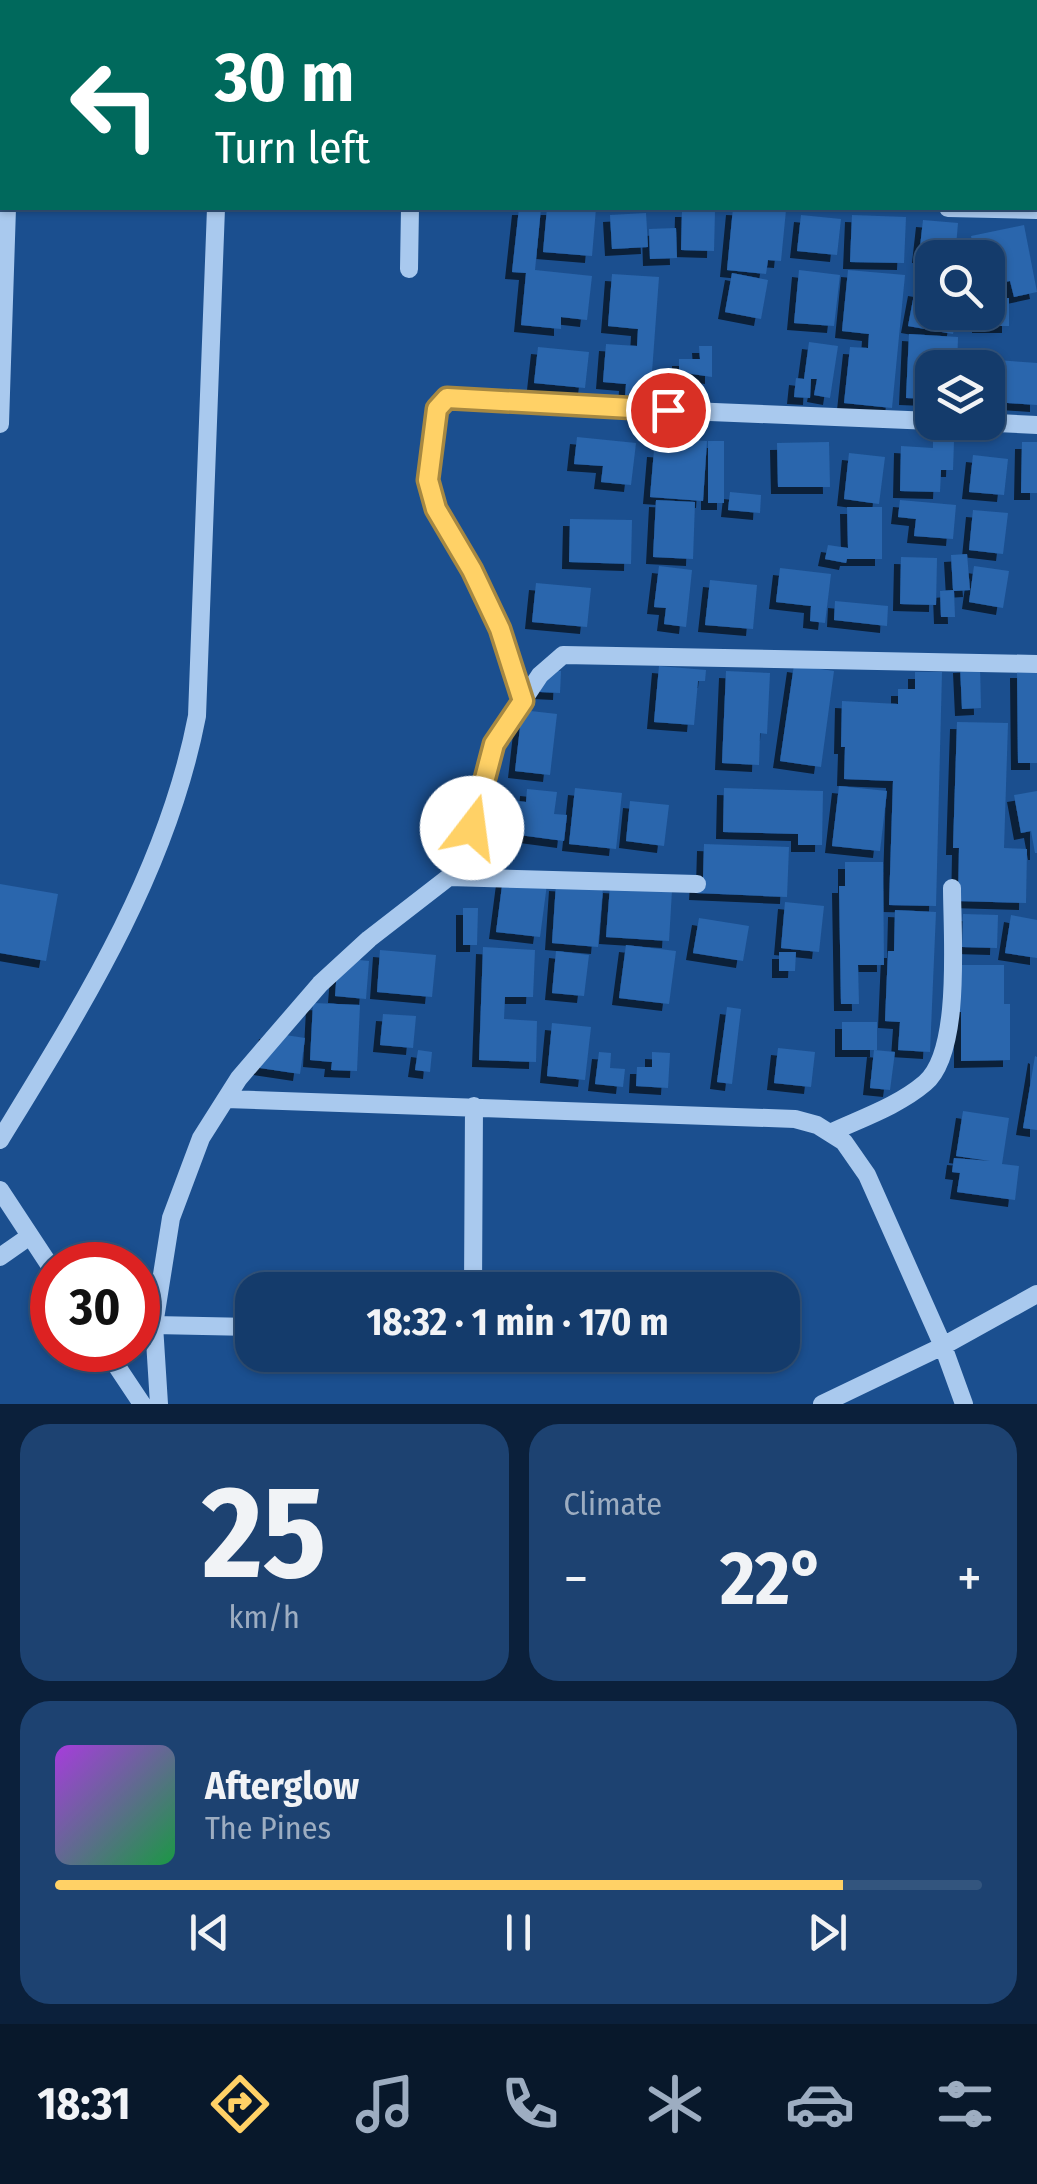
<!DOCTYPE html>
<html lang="en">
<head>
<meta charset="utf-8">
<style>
  body { margin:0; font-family:"Fira Sans Condensed",sans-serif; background:#1d4271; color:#f1f3f6; height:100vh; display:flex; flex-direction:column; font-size:38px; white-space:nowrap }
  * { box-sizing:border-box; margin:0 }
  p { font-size:32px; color:#9dadc1 }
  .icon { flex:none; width:55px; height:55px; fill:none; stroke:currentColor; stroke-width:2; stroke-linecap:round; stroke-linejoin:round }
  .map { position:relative; height:1404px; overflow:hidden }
  .details { display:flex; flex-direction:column; gap:20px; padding:20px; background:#0b203b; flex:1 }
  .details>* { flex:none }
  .banner { position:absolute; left:0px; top:0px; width:1038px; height:210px; box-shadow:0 2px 8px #0004,0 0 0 2px #33557e; background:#00695c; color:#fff; overflow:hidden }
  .buttons { position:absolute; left:915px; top:240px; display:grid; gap:20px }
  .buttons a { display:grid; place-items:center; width:90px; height:90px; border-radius:20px; background:#143b6b; box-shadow:0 2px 8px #0004,0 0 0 2px #33557e; font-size:50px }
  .speed { position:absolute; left:30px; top:1242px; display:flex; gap:20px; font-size:50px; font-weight:700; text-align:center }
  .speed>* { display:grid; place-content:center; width:130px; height:130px; border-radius:50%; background:#143b6b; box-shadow:0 2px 8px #0004,0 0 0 2px #33557e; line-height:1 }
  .speed .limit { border:15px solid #d22; background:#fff; color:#111 }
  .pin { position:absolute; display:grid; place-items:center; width:85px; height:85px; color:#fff; margin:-42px; border:5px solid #fff; border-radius:50%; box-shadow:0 2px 10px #0007 }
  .me { position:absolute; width:110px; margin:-55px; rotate:15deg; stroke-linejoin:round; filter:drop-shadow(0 0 8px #0008) }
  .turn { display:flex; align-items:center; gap:35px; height:210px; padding:0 50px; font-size:45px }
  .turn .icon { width:130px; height:130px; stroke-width:2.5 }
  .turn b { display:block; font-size:70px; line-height:85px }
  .big { font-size:75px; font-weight:700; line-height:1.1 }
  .details .tile { flex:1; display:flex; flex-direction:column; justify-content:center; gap:15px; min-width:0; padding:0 35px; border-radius:30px; background:#1d4271 }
  .details .dial { align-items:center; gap:0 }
  .dial b { font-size:130px; line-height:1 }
  .song { display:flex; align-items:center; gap:30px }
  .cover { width:120px; height:120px; border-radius:15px; background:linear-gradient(135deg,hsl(280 70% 55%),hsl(140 70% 35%)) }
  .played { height:10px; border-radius:5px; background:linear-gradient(90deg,#ffd166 85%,#33557e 85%) }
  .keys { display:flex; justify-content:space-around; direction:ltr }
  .heat { display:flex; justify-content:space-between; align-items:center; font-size:55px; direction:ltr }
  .details .tiles { flex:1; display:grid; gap:20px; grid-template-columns:1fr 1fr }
  .tile:last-child { grid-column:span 2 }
  .trip { position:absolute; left:235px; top:1272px; width:565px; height:100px; border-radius:30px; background:#143b6b; box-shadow:0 2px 8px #0004,0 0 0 2px #33557e; font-weight:700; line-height:100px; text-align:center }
  .tabs { display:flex; height:160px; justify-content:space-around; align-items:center; background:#08182b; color:#9dadc1 }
  .tabs .icon { width:70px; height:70px }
  .tabs .active { color:#ffd166 }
  .tabs b { font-size:45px; color:#f1f3f6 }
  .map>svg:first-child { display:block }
  .building { fill:#2a66ad; filter:url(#shadow) }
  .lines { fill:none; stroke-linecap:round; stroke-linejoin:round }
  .minor { stroke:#a9c9ee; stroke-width:18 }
  .route-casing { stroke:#a68842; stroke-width:25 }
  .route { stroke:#ffd166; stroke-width:18 }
</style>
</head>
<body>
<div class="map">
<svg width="1037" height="1404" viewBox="0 0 1037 1404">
  <defs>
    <filter id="shadow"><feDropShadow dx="-7" dy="7" stdDeviation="0" flood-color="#0009"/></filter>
  </defs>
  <rect width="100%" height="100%" fill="#1b4f8f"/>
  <!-- building -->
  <path class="building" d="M519,208H541L535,270L592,276L587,320L561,317V329L521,325L526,273L512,272Z
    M547,208H596L592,256L543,252Z
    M733,208L786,210L781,261L768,260L766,274L727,270Z
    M682,210H715L714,251L681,250Z
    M646,213L648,247L612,249L610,215Z
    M801,215L841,219L837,255L797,251Z
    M852,215L906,217L904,263L850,262Z
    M923,220L958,223L955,258L919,256Z
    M1024,225L1037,292L1014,297L1010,281L988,285V258H975L971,236Z
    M676,228L677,258L650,259L649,229Z
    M799,270L840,275L834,326L794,323Z
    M848,270L905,275L892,408L844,403L850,347L868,348L869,334L842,331Z
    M732,273L768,280L761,319L725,312Z
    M612,274L659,277L650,399L625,398L626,384L603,382L606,344L637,346L638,329L608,326Z
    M915,289L932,292V312H957L953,334L908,326Z
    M988,298H1009V326H979V312H988Z
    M909,334L958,337L957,368H932V399L906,398Z
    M809,342L838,346L830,398L814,395L817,379H811L810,398L794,397L796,378L804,379Z
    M699,346H712V377L679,372V359H700Z
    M538,347L589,352L585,388L534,383Z
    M971,350H992L991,389H988V368H971Z
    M997,360L1037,363V405L993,402Z
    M577,437L636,443L631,485L601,482L603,466L574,464Z
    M671,439L707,441L703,501L650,497L654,450L670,451Z
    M708,441H724V503H708Z
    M933,441H954L953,470H941L940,492L900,491L901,446L933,448Z
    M829,442L830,487H778L777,443Z
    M1022,442H1037V493H1021Z
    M849,453L885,457L879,504L844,499Z
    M973,455L1008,459L1004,495L969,492Z
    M730,492L761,495L760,513L728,510Z
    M656,500L695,502L693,559L653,557Z
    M900,500L956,505L953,539L914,536L916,519L898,517Z
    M847,507H882V559H847L846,563L825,559L828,545L848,548Z
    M973,510L1008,513L1003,554L969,550Z
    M570,519L632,520L631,564L569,562Z
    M967,554L970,590L954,591L955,617H941L940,591L953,590L951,555Z
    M901,557L937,558L936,605L900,604Z
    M659,566L692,570L686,627L664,624L666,608L654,607Z
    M974,566L1009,571L1003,608L969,602Z
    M780,568L831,574L825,623L810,621L811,606L776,602Z
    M710,580L757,585L753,629L705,625Z
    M536,583L591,588L587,627L532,622Z
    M835,601L888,606L887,626L834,620Z
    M794,665L834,671L821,767L780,761Z
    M980,665L981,708L962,709L960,666Z
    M659,666L706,670L705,681H698L694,725L654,722Z
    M541,670L561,671L560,693L540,692Z
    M726,671L770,673L767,734L760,733L759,765L722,763Z
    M1017,671H1037V763H1018Z
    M915,672H942L936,906L889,905L893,781L844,779L845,747H841L842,701L898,704V689H915Z
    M522,710L557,714L550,775L515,771Z
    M957,722L1008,723L1004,848L1027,849L1026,903L958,901L959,848H953Z
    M839,786L887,791L880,851L832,846Z
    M575,788L622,793L616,849L569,844Z
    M724,788L823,791L822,845H798V834L723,832Z
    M527,789L557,792L554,814L567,815L564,841L489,831L494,798L526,802Z
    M1037,791V853H1035L1031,831L1021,833L1014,795Z
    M630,801L669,805L664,846L626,841Z
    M704,844L789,847L787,897L696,893L697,878H703Z
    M845,862H883L884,965H858L859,1004H841L839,886H845Z
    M503,878L547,884L540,937L496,932Z
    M0,884L58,894L46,961L0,953Z
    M556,884L603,887L598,947L552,943Z
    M610,886L672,890L669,941L606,937Z
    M785,902L824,906L819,952L781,948Z
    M463,908H478L477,945H463Z
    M895,910L936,912L930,1052L898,1050L900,1022L885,1021L888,951H894Z
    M963,914L998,915L997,948L962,947Z
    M1011,915L1037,920V958L1005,953Z
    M699,918L749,926L743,961L693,953Z
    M626,945L676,951L669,1004L619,998Z
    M483,947L535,950L533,997H505L504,1019L537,1021L536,1062L479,1060Z
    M380,950L436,955L432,997L377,992Z
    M556,951L589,955L584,996L552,993Z
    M779,952H796L795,971H779Z
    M338,958L369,961L366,999L335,996Z
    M953,965H1004V1004H1010V1060L961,1061V1012H954Z
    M313,1003L360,1005L357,1071L331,1070L332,1062L310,1060Z
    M727,1007L741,1009L732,1084L717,1082Z
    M383,1014L416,1016L413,1048L380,1045Z
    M842,1022H877V1050H842Z
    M552,1023L591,1027L585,1080L547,1076Z
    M266,1032L305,1038L300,1074L260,1068Z
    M778,1048L815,1052L811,1087L774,1083Z
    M418,1050L432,1052L430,1072L415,1070Z
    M874,1050L895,1052L890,1090L870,1088Z
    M599,1052L611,1053L610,1068L625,1069L623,1087L595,1084Z
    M652,1052L670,1053L668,1088L636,1086L637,1067H652Z
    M1035,1056L1037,1057V1130L1023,1128Z
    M963,1111L1009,1118L1002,1164L1019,1166L1015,1200L957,1192L960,1173L952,1172L954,1158L990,1161L956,1156Z"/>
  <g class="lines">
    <!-- minor -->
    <path class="minor" d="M989,0L992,2
      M12,2L13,0
      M222,2V0
      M415,2V0
      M0,105L2,106
      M1035,140L1037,149
      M948,208L1037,210
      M409,269L410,208
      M976,422L1037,425
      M0,424L7,208
      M523,701L500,629L472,570L437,509L428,480L437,409L447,398L517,404L932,421
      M449,877L697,884
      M226,1099L795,1119L817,1125L844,1142L867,1175L943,1346L964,1404
      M830,1133C862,1118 898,1106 925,1083C962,1052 952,934 952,888
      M0,1140C82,1006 167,872 197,716L216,208
      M0,1190L52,1269
      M0,1257L30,1236
      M473,1290L474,1106
      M154,1325L252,1327
      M106,1350L142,1404
      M159,1404L154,1325L171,1218L201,1138L239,1078L320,984L369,939L449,877L461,858L472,828L494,744L540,675L563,655L1037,664
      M822,1404L943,1346L1037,1294"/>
  </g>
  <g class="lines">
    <!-- route casing -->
    <g class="route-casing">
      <path id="route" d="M472,828L494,744L523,701L500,629L472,570L436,509L428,480L437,409L447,398L668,410"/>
    </g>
    <!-- route -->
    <use href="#route" class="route"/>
  </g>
</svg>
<div class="buttons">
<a><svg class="icon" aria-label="search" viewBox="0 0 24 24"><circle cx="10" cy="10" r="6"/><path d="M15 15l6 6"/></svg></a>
<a><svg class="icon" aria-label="layers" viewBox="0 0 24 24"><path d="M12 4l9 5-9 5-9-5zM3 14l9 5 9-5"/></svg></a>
</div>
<div class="speed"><div class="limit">30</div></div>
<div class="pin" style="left:668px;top:410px;background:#d93025"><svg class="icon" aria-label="arrive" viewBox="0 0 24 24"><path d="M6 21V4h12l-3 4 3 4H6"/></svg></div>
<svg class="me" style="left:472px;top:828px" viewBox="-20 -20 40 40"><circle r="19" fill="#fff"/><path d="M0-13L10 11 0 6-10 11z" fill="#ffd166"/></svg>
<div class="trip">18:32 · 1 min · 170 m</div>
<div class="banner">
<div class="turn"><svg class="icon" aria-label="left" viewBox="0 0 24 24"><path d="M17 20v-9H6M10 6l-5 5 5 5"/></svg><div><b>30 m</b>Turn left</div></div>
</div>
</div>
<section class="details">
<div class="tiles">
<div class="tile dial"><b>25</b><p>km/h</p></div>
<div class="tile"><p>Climate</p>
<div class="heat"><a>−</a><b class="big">22°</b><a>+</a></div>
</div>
<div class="tile">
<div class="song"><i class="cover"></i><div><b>Afterglow</b><p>The Pines</p></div></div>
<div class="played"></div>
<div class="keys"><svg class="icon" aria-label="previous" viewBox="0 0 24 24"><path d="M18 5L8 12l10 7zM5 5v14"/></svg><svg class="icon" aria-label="pause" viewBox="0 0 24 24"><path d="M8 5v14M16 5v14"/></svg><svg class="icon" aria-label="next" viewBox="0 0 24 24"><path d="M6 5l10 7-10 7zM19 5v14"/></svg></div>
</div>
</div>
</section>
<nav class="tabs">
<b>18:31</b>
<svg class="icon active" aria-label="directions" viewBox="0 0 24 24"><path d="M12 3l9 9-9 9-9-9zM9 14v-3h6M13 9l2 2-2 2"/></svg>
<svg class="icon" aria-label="music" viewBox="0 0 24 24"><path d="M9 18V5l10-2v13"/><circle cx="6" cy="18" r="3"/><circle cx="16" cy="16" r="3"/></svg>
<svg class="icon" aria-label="phone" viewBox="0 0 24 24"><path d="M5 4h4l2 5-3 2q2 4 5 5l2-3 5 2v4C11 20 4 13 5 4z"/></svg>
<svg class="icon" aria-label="climate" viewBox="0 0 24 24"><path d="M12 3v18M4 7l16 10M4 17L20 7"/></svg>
<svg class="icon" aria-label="car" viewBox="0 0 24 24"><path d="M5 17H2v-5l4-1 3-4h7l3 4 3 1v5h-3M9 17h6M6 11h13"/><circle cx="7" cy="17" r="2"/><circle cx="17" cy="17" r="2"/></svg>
<svg class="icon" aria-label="filters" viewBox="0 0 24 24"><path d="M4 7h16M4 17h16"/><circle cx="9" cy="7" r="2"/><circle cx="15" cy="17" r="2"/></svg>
</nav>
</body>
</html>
